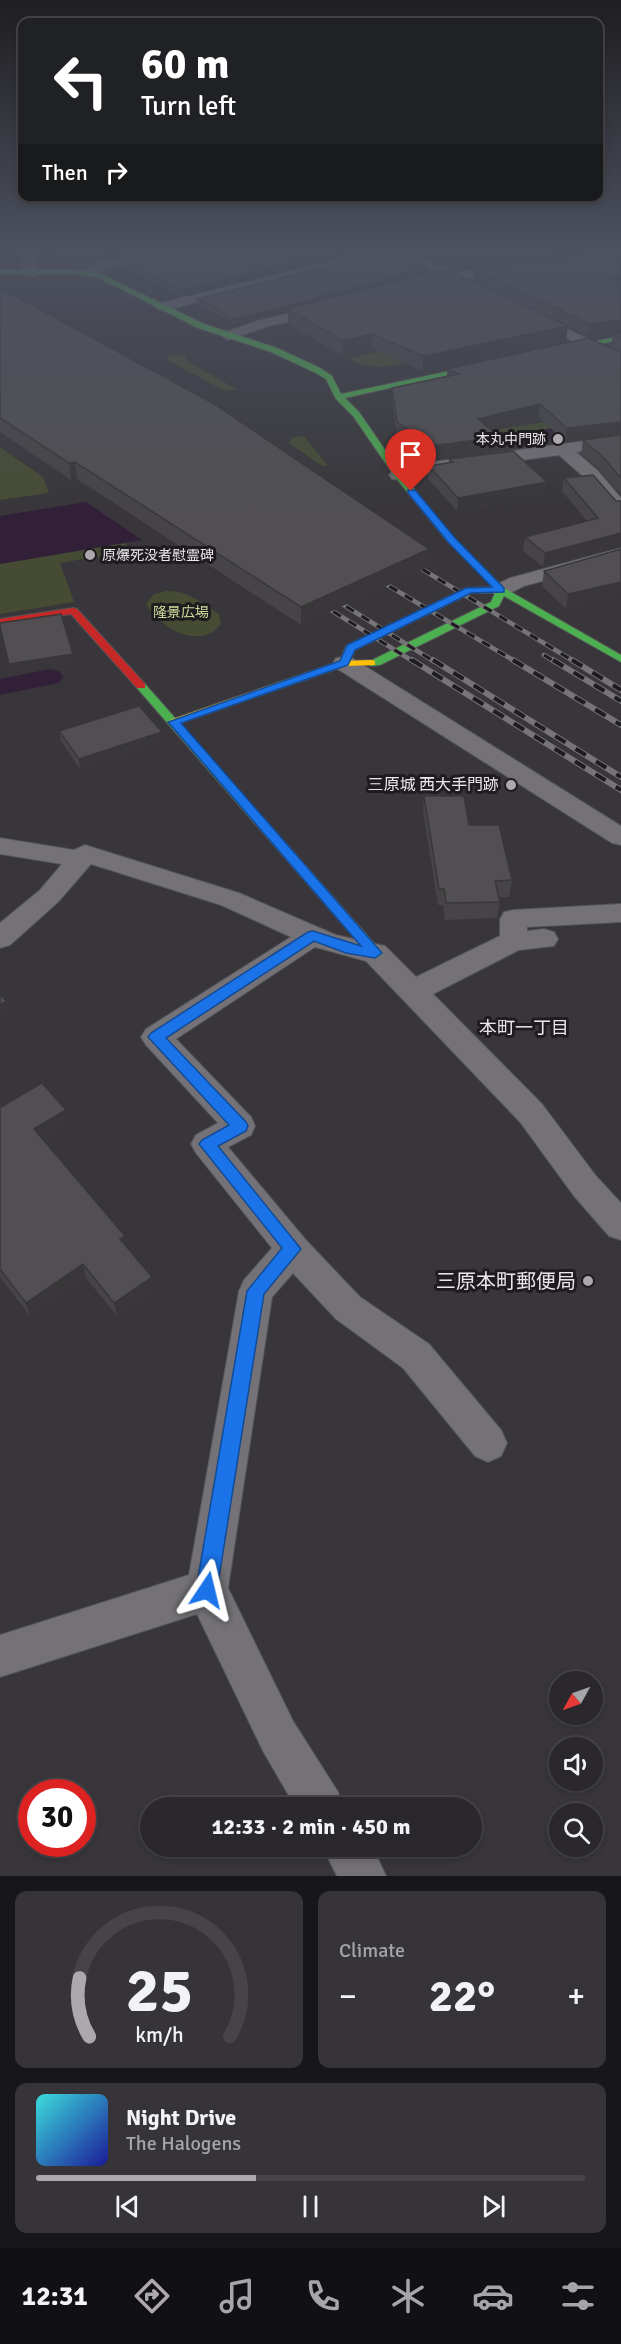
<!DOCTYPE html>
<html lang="en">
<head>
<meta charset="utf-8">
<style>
  body { margin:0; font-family:Signika,"Noto Sans JP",sans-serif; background:#363438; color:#f1f3f6; height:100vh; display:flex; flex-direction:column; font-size:22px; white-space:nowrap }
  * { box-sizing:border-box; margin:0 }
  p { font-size:20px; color:#a5a6a9 }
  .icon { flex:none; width:33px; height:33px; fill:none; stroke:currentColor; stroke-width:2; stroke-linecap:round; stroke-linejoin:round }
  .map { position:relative; height:1876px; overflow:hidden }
  .panel { display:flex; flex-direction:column; gap:15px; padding:15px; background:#171618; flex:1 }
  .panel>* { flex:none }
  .banner { position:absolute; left:18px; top:18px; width:585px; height:183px; border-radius:12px; box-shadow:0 3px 9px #0003,0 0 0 2px #464448; background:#202124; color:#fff; overflow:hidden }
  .needle { width:39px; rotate:230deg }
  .tools { position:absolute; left:549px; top:1671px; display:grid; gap:12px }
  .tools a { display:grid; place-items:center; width:54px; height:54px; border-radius:50%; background:#2a282c; box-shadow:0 3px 9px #0003,0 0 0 2px #464448; font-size:30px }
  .speed { position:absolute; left:18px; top:1779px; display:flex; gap:12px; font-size:30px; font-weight:700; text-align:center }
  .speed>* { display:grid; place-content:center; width:78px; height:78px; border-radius:50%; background:#2a282c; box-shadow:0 3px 9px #0003,0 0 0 2px #464448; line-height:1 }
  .speed .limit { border:9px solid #d22; background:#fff; color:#111 }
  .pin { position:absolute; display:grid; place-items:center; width:51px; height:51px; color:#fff; margin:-62px -26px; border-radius:50% 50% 50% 0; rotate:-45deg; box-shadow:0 0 6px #0007 }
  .pin .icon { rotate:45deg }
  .me { position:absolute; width:66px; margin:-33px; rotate:10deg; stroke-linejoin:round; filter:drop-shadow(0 0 4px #0008) }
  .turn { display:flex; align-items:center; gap:21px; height:126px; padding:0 24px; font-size:27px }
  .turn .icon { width:78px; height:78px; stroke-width:2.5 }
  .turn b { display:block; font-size:42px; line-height:51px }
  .then { display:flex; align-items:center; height:57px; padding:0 24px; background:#0003; gap:12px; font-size:22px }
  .big { font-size:45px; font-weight:800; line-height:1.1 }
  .panel .card { flex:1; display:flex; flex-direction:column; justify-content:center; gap:9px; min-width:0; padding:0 21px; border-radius:12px; background:#363438 }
  .panel .dial { align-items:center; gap:0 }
  .dial svg { height:156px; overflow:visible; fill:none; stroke:#464448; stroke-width:7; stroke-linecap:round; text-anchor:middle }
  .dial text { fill:#f1f3f6; stroke:none }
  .song { display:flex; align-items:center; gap:18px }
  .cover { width:72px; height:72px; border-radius:9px; background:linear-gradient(135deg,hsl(180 70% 55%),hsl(240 70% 35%)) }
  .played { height:6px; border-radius:3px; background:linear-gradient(90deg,#aca8ad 40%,#464448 40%) }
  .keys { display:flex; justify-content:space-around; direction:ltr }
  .heat { display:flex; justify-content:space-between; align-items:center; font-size:33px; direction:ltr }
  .panel .tiles { flex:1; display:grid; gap:15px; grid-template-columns:1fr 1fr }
  .card:last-child { grid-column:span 2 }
  .trip { position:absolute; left:140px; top:1797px; width:342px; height:60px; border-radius:30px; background:#2a282c; box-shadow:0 3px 9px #0003,0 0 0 2px #464448; font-weight:800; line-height:60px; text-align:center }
  .tabs { display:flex; height:96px; justify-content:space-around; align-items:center; background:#111012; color:#a5a6a9 }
  .tabs .icon { width:42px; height:42px }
  .tabs .current { color:#aca8ad }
  .tabs b { font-size:27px; color:#f1f3f6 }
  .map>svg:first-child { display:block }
  .green { fill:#464c33 }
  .water { fill:#322039 }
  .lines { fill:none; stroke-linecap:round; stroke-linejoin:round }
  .canal { fill:#322039; fill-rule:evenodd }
  .street-casing { stroke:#545356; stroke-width:2 }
  .fast-casing { stroke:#545356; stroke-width:2 }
  .slow-casing { stroke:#545356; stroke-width:2 }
  .jam-casing { stroke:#545356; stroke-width:2 }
  .street { fill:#747276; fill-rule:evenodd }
  .fast { fill:#4caf50; fill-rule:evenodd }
  .slow { fill:#ffc107; fill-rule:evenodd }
  .jam { fill:#c62828; fill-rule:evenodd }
  .rail-far1-casing { stroke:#767477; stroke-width:4.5 }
  .rail-casing { stroke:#767477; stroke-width:6 }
  .rail-far1 { stroke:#1f1c20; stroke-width:3; stroke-dasharray:9; stroke-linecap:butt }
  .rail { stroke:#1f1c20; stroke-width:4; stroke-dasharray:12; stroke-linecap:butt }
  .wall { fill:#464447 }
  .shaded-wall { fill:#393739 }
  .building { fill:#514f52; stroke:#393739; stroke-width:1.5 }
  .route { fill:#1a73e8; stroke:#114b97; stroke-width:1.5 }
  .poi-dot { fill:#aca8ad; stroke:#1f1c20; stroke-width:2 }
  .labels { text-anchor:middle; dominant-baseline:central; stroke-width:6; stroke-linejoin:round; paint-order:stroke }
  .far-poi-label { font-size:14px; fill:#eae6eb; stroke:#1f1c20; text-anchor:end }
  .far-park-label { font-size:14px; fill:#cddd9d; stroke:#1f1c20 }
  .poi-label { font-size:16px; fill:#eae6eb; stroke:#1f1c20; text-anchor:end }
  .neighbourhood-label { font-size:18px; fill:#eae6eb; stroke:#1f1c20 }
  .near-poi-label { font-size:20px; fill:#eae6eb; stroke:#1f1c20; text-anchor:end }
</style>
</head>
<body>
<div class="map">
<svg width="621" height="1876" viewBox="0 0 621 1876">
  <rect width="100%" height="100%" fill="#38363a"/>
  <!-- green -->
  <path class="green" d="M404,345L405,362C387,369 365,368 348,359Z
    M175,355L186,356L187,361L238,390L225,391L167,360L169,356Z
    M565,419L572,425L468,441L462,435Z
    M304,436L327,465V466H322L289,443L291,438Z
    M0,447L43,477L49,493L0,500Z
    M125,543L129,551L60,563L74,602L0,614V564Z
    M166,591C187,590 202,603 219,614L221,624C200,651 159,628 146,604L154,594Z"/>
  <!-- water -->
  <path class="water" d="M573,425L583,434L477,450L468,441Z
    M86,502L142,540L0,564V516Z"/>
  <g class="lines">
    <!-- canal -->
    <path class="canal" d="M50,669L59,671L63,677L59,683L0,695V679Z"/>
    <!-- street casing -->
    <g class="street-casing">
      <path id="street" d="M24,248H39L34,253L38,273L36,276H26L24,273L21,251Z
        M162,248H182L180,251L105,269L85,277L78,273L96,263Z
        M385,248H405L404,249L454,273L509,265L515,269L509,273L423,285L416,281L418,278L438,275L392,253L162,311L155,307L157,304Z
        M323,306L330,310L328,313L269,326L228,340L221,336L223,333L260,320Z
        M535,314L621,354V364L530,321L528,318L530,315Z
        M621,436V446L576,452L598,471L621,498V514L615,513L586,479L559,455L426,473L398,480L392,479L389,475L392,471L425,463Z
        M621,548V560L524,586L508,594H494L491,590L494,586L510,578Z
        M344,657L352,658L621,826V845L612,843L336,668L333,663L336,658Z
        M0,838L74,850L85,845L239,893L336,935L385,946L416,977L500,936V919L504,912L513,910L621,904V922L527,927V931L544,929L554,932L558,939L554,946L519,950L433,994L542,1104L596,1176L621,1203V1240L609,1236L574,1196L520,1122L366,961L315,947L176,1039L251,1117L255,1126L251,1135L228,1147L305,1239L360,1297L429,1344L501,1430L507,1443L501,1456L488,1462L475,1456L403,1368L336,1319L293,1273L272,1297L228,1588L293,1721L338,1792L344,1808H296L263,1751L197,1614L0,1677V1635L189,1575L239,1291L244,1280L272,1248L196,1153L191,1144L196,1135L218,1123L146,1045L141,1037L146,1029L291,937L221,905L91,864L58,902L10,945L0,948V923L40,890L62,864L0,854Z
        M322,1846H372L386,1876H337Z"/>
    </g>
    <!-- fast casing -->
    <g class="fast-casing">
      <path id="fast" d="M0,270H74L101,274L204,324L277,348L320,368L332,376L341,394L492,362V366H489L345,398L359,412L401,473L454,538L504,588L621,655V662L504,596L499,606L380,665L371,666L366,663L491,602L495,593H471L355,650L348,665H340L339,663L346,646L466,588L493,587L448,542L395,477L353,416L336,399L326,379L314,372L271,352L198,328L97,277L74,274H0Z
        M621,336V340L552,353L548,351Z
        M141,683L145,684L380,950L382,953L380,956H370L137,688V684Z"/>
    </g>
    <!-- slow casing -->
    <g class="slow-casing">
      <path id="slow" d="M371,660L375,661V665L345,666L178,724H170L168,722L170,720L340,661Z"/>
    </g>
    <!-- jam casing -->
    <g class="jam-casing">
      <path id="jam" d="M612,248H619L621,254Z
        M73,608L77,609L145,684V688H137L71,614L0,625V619Z"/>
    </g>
    <!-- street -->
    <use href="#street" class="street"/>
    <!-- fast -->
    <use href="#fast" class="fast"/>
    <!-- slow -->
    <use href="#slow" class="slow"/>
    <!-- jam -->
    <use href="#jam" class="jam"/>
    <!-- rail-far1 casing -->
    <g class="rail-far1-casing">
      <path id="rail-far1" d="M407,560L575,662
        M374,577L516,662
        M331,597L435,662
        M318,602L414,662
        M544,655L555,662"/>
    </g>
    <!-- rail casing -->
    <g class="rail-casing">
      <path id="rail" d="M412,660L621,790
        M433,660L621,777
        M513,660L621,725
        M553,660L621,701
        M572,660L621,690"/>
    </g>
    <!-- rail-far1 -->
    <use href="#rail-far1" class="rail-far1"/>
    <!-- rail -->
    <use href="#rail" class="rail"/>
  </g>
  <!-- wall -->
  <path class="wall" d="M45,248H153L103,259L54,264L53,257L64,251Z
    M178,248H377L180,296L123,267V261Z
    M411,248H602L452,271L411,251Z
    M621,251V288L620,289H621V331L588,336L568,326L566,340L423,371L372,349L343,356L288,324V311L236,324L197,305V299L429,273L541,313L473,280L474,269Z
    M0,288L429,549L428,567L301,625L77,479L71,480L0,432Z
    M621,333V352L611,347L613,334Z
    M621,353L565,441L538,417L489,429L497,451L431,460L397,435L392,401V388L447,377V369Z
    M621,435V495L599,469L581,454L583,440Z
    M449,459L545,495L457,511L428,479L429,466L449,463Z
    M564,478L616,501H621V547L543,567L523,551L525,537L587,521L562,491Z
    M621,549L566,609L542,586L544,571Z
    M59,731L162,732L163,742L80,769L61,741Z
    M424,796L469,825L512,880L509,897H498L500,902L497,918L445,920L443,905H438L423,812Z
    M0,1106L69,1124L43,1140L127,1247L154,1290L117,1316L86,1278L30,1316L0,1277Z"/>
  <!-- shaded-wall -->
  <path class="shaded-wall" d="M126,248H153L103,259L54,264L53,257Z
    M352,248H377L180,296V290Z
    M596,248H602V253L452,271L453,264Z
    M429,268V273L288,309V311L236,324L235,319Z
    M621,276V288H620L619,296L611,278Z
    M621,320V331L588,336L590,324Z
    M568,326L566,340L423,371V356Z
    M372,334V349L343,356V341Z
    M540,404L538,417L477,432L478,419Z
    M621,422V434L565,441L567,428Z
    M499,437L497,451L431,460L432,446Z
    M75,462L77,479L71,480L69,463Z
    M547,482L545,495L457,511L458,498Z
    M621,533V547L543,567L545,553Z
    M429,549L428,567L301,625V607Z
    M621,582V595L566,609L568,594Z
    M73,654L74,663L11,673L9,664Z
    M162,732L163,742L80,769L79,759Z
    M7,1001L10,1013L0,1019V1005Z
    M66,1110L69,1124L38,1143L34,1129Z
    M125,1236L127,1250L120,1239Z
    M83,1264L86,1278L30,1316L26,1303Z
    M152,1277L154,1290L117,1316L114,1303Z"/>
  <!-- building -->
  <path class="building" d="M70,248H126L102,253L53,257Z
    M178,248H352L180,290L123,261Z
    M417,248H596L453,264Z
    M392,251L429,268L251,315L235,319L197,299Z
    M621,251V276L611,278L620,284L614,285L621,289V320L590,324L474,269Z
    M449,270L568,326L423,356L372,334L343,341L288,309L432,272Z
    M0,288L214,404L429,549L301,607L75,462L69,463L0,418Z
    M621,333V338L613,334Z
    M589,338L621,353V422L567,428L540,404L478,419L499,437L432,446L397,422L392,388L459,374L447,369Z
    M621,435V478L602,456L583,440Z
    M513,451L547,482L458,498L429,466L453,462L449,459Z
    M593,475L616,501H621V533L545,553L525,537L598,518L564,478Z
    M621,549V582L568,594L544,571Z
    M61,614L73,654L9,664L0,627V623Z
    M139,706L162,732L79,759L59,731Z
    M424,796H464L469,825H499L512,880L495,881L500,902L446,903L444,889H439Z
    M0,995L7,1001L0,1005Z
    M42,1083L66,1110L34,1129L125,1236L120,1239L152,1277L114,1303L83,1264L26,1303L0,1269V1106L1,1107Z"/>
  <!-- sky -->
  <linearGradient id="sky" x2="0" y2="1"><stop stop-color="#1f1e20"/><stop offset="0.49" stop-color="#4d5260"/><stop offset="1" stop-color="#4d5260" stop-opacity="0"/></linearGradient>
  <rect width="621" height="510" fill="url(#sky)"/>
  <!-- route -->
  <path class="route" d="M408,490H415L455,538L504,588V592L471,593L355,650L348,665L181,723L382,953L375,958L346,953L314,941L166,1038L246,1122L248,1126L246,1131L218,1146L301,1249L264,1294L217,1590L214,1597L207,1600L199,1597L196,1590L247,1291L282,1248L199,1144L202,1140L229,1125L148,1037L151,1033L308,932L313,931L361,946L168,722L340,661L347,645L466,588L492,587L448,542L408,493Z"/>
  <!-- markers -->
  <g class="poi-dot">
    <circle cx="558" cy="439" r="6"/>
    <circle cx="90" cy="555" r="6"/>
    <circle cx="511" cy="785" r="6"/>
    <circle cx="588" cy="1281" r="6"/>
  </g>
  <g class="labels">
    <!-- far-poi labels -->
    <g class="far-poi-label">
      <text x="546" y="439">本丸中門跡</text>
      <text x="102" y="555" text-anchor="start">原爆死没者慰霊碑</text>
    </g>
    <!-- far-park labels -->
    <g class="far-park-label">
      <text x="181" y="612">隆景広場</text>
    </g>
    <!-- poi labels -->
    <g class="poi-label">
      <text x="499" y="785">三原城 西大手門跡</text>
    </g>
    <!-- neighbourhood labels -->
    <g class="neighbourhood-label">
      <text x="524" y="1028">本町一丁目</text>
    </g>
    <!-- near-poi labels -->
    <g class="near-poi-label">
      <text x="576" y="1281">三原本町郵便局</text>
    </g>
  </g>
</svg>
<div class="tools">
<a><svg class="needle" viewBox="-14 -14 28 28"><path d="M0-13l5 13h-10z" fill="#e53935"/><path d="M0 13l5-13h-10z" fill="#a5a6a9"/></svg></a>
<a><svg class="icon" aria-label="sound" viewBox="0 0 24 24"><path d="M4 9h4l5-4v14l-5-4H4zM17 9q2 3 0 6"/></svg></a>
<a><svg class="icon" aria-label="search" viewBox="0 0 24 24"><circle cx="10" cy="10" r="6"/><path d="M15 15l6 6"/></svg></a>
</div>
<div class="speed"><div class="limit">30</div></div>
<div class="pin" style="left:411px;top:491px;background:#d93025"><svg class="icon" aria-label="arrive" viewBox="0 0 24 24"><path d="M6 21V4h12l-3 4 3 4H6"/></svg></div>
<svg class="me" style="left:207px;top:1590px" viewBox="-20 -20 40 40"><path d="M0-17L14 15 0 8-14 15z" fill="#1a73e8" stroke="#fff" stroke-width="4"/></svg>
<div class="trip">12:33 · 2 min · 450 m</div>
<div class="banner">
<div class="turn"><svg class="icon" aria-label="left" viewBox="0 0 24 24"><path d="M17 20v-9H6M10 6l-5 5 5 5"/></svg><div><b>60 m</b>Turn left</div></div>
<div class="then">Then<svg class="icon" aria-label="right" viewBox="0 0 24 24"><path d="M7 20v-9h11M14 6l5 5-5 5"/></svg></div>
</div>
</div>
<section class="panel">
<div class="tiles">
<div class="card dial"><svg viewBox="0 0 100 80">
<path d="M14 69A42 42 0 1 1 86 69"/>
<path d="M14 69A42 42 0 0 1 9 39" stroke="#aca8ad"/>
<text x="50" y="56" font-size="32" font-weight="700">25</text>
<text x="50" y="72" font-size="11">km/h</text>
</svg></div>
<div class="card"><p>Climate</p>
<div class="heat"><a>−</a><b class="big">22°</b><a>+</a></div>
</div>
<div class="card">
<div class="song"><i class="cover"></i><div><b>Night Drive</b><p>The Halogens</p></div></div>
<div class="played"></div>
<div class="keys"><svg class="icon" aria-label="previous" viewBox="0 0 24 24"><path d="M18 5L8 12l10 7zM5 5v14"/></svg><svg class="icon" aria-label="pause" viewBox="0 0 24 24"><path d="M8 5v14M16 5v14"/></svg><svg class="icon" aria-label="next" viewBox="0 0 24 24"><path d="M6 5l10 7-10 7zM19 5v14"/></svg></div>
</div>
</div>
</section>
<nav class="tabs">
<b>12:31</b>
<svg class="icon current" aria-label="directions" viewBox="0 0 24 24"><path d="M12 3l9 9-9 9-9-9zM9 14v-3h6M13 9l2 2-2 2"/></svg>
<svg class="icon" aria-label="music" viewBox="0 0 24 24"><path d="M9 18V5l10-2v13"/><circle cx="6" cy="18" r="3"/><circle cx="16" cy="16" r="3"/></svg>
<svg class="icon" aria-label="phone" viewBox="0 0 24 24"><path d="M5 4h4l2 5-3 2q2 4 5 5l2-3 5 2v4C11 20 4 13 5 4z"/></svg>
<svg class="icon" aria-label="climate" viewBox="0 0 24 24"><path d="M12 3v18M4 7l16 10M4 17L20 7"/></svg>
<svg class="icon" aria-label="car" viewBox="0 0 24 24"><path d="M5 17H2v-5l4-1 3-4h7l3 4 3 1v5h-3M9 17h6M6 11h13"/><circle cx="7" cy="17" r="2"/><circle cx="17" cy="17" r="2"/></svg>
<svg class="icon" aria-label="filters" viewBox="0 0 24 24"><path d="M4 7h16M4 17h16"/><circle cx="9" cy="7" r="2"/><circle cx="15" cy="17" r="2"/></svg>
</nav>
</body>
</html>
